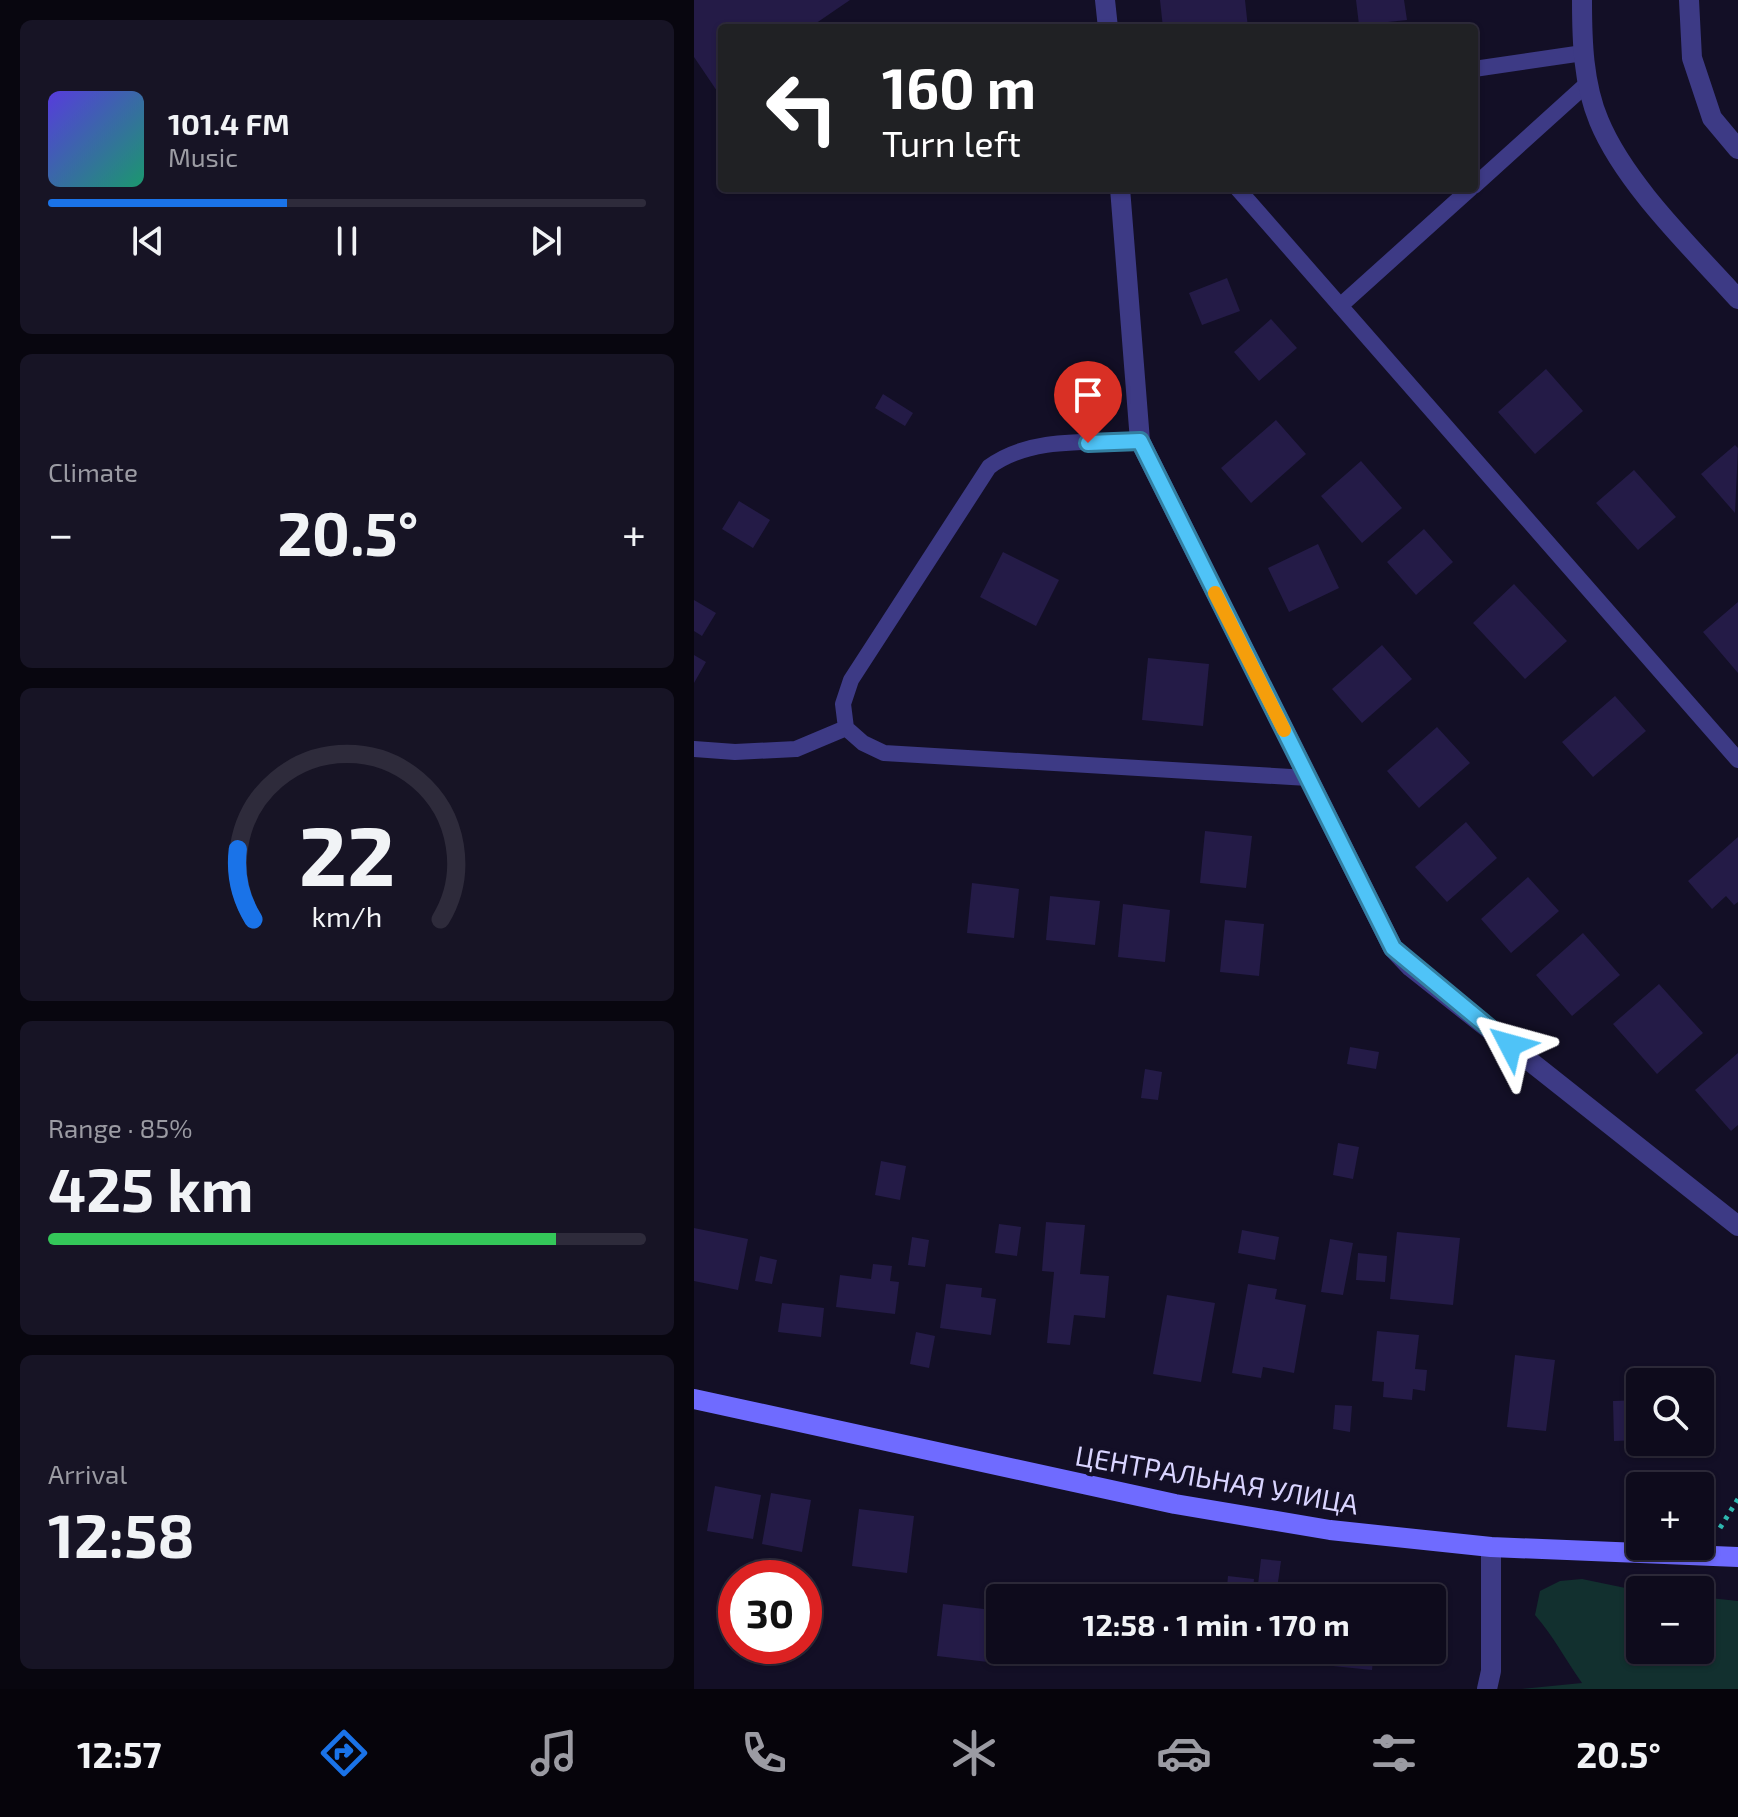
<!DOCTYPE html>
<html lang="en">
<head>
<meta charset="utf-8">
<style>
  body { margin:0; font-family:"Exo 2",sans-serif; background:#171425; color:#f1f3f6; height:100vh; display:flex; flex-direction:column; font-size:30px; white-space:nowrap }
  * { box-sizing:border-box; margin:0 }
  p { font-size:26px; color:#9b9ba3 }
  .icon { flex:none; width:44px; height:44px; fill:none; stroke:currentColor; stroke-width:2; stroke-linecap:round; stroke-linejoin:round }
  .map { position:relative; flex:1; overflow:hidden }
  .drawer { display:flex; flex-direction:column; gap:20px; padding:20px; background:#08060f; width:694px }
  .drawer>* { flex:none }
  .top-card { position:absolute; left:24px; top:24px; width:760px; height:168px; border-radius:8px; box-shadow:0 2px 6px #0004,0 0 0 2px #2e2b3b; background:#202124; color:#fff; overflow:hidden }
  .controls { position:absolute; left:932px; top:1368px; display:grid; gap:16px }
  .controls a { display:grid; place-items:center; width:88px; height:88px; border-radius:8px; background:#0e0b1c; box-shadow:0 2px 6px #0004,0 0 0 2px #2e2b3b; font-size:40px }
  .speed { position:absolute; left:24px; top:1560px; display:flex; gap:16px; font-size:40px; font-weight:700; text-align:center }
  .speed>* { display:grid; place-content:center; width:104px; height:104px; border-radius:50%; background:#0e0b1c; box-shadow:0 2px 6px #0004,0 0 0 2px #2e2b3b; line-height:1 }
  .speed .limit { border:12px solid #d22; background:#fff; color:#111 }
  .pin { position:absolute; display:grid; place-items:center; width:68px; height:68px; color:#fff; margin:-82px -34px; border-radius:50% 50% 50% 0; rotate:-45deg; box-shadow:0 0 8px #0007 }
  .pin .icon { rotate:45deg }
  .me { position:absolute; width:88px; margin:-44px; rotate:309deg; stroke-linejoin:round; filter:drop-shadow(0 0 6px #0008) }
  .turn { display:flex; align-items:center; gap:28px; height:168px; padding:0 32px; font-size:36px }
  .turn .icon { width:104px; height:104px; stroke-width:2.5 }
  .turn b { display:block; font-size:56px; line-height:68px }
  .big { font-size:60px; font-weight:700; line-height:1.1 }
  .drawer .tile { flex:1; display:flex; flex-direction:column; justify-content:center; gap:12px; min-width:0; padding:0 28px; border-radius:12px; background:#171425 }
  .drawer .dial { align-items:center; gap:0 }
  .dial svg { height:208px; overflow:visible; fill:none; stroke:#2e2b3b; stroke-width:7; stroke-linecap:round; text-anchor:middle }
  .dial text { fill:#f1f3f6; stroke:none }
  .song { display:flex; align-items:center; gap:24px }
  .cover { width:96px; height:96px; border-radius:12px; background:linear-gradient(135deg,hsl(250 70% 55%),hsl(160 70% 35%)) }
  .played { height:8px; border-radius:4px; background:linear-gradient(90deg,#1a73e8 40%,#2e2b3b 40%) }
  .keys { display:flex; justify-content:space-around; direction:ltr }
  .heat { display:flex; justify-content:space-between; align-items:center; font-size:44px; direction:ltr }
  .charge { height:12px; border-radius:6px; background:linear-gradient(90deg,#34c759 85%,#2e2b3b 0) }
  .trip { position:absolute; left:292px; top:1584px; width:460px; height:80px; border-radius:8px; background:#0e0b1c; box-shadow:0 2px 6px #0004,0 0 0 2px #2e2b3b; font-weight:700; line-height:80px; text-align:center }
  .menu { display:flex; height:128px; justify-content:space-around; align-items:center; background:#06040b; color:#9b9ba3 }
  .menu .icon { width:56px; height:56px }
  .menu .on { color:#1a73e8 }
  .menu b { font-size:36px; color:#f1f3f6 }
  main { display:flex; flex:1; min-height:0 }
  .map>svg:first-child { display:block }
  .green { fill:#12302f }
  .building { fill:#241b47 }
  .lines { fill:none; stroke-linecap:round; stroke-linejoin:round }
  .path { stroke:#2fb8b0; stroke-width:5; stroke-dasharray:4 6; stroke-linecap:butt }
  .lane { stroke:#3d3a85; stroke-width:16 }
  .street { stroke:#3d3a85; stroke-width:20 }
  .secondary { stroke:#6f6bff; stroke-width:20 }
  .route-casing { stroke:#337fa1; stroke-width:20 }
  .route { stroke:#4fc3f7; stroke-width:14 }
  .slow { stroke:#f59e0b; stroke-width:14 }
  .labels { text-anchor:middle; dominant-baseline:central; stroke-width:8; stroke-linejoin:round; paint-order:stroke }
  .street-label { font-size:28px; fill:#d9d4ff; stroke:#130f26 }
</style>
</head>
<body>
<main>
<section class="drawer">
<div class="tile">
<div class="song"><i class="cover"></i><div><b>101.4 FM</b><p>Music</p></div></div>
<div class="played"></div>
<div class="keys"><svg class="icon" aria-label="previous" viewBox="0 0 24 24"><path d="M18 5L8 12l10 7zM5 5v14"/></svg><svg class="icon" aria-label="pause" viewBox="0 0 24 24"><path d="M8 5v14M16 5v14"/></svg><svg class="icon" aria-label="next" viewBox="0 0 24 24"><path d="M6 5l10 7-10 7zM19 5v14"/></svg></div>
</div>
<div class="tile"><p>Climate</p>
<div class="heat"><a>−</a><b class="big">20.5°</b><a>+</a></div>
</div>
<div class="tile dial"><svg viewBox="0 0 100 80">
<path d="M14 69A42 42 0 1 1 86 69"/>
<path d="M14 69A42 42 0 0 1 8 42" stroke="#1a73e8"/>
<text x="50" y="56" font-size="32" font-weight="700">22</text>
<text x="50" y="72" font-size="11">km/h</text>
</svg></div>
<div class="tile"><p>Range · 85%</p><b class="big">425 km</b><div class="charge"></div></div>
<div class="tile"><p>Arrival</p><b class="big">12:58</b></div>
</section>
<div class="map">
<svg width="1044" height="1689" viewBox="0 0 1044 1689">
  <rect width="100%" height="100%" fill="#130f26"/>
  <!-- green -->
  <path class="green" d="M888,1579L946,1591V1650H1006V1597L1044,1601V1689H828L888,1683C871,1659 860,1637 841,1615L846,1591L866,1581Z"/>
  <!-- building -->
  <path class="building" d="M0,0H156L115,28H28V87L23,91L0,57Z
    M466,0H551L554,28H469Z
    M662,0H710L713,20L665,25Z
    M533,278L546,311L508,325L495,293Z
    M577,319L603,348L565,381L540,352Z
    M852,369L889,411L841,454L804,412Z
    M189,394L219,413L211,426L181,408Z
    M582,420L612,454L557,503L527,468Z
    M1041,445L1044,448L1041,513L1007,474Z
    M667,461L708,508L668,543L627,496Z
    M940,470L982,517L944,550L902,503Z
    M45,501L76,520L59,548L28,529Z
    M730,529L759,562L722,595L693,562Z
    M624,544L645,588L595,612L574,568Z
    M309,552L365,580L342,626L286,597Z
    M820,584L873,641L831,679L779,623Z
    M0,600L22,613L8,636L0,631Z
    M1044,602V673L1009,632Z
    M688,645L718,679L668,723L638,689Z
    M0,655L12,662L0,683Z
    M454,658L515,664L509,726L448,720Z
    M921,696L952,731L899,777L868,742Z
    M743,727L776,763L725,808L693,771Z
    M772,822L803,858L753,902L721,867Z
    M511,831L558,836L552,888L506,883Z
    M1044,837V902L1040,905L1032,896L1018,909L994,881Z
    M834,877L865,911L817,953L787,919Z
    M278,883L325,889L320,938L273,933Z
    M356,896L406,901L401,945L352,940Z
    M429,904L476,910L471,962L424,957Z
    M531,920L570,924L565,976L526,972Z
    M889,933L926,975L878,1016L842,975Z
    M965,984L1009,1033L963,1074L919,1024Z
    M656,1047L685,1052L682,1069L653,1064Z
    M1044,1053V1125L1037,1131L1001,1090Z
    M451,1069L468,1072L464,1100L447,1098Z
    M644,1143L665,1147L659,1179L639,1175Z
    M187,1161L212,1166L206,1200L181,1195Z
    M352,1222L391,1225L386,1274L415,1276L411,1318L380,1315L376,1345L353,1343L360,1272L348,1271Z
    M305,1224L327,1227L323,1256L301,1253Z
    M0,1228L54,1239L44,1290L0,1281Z
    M548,1230L585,1237L581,1260L544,1253Z
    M703,1232L766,1238L759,1305L696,1299Z
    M218,1237L235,1240L231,1267L214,1265Z
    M636,1239L659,1243L649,1295L627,1292Z
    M664,1253L693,1256L691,1282L662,1280Z
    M66,1256L83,1260L78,1284L61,1281Z
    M179,1264L198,1266L196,1281L205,1282L201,1314L142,1307L146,1275L177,1279Z
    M252,1284L288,1288L287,1297L302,1299L297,1335L246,1328Z
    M554,1284L583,1289L581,1299L612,1305L600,1373L569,1367L567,1378L538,1373Z
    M473,1295L521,1303L507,1382L459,1374Z
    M88,1303L130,1308L127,1337L84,1332Z
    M683,1331L725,1335L721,1369L733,1370L731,1391L719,1389L718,1400L689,1397L690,1382L678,1381Z
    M222,1332L241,1336L235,1368L216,1364Z
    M821,1355L861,1360L852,1431L813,1427Z
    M946,1400V1440L920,1441L919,1401Z
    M641,1405L658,1406L656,1432L639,1429Z
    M21,1486L67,1495L59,1539L13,1531Z
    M77,1493L117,1500L108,1552L68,1544Z
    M165,1509L220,1516L213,1573L158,1566Z
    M567,1559L587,1561L582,1596L563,1593Z
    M534,1576L560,1579L558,1598H512V1594L532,1598Z
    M249,1604L306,1611V1650H330L328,1666L243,1656Z
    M410,1650H465L463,1662L410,1656Z
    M641,1650H680L678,1670L639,1666Z"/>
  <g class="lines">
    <!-- path -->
    <path class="path" d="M1026,1528L1044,1499"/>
    <!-- lane -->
    <path class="lane" d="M780,69L889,53
      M780,186L895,82
      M543,188L1044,760
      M646,306L777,188
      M446,441C397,443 336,436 295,467L157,680L149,704L152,728L169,743L190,753L614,778
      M0,749L41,752L102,749L152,728"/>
    <!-- street -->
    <path class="street" d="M411,0L414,28
      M888,0C888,40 889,83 905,121C931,184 998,248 1044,299
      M995,0L998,58L1018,118L1044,149
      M426,188L446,441L699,948L717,967L1044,1226
      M793,1689L797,1671V1547"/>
    <!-- secondary -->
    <path class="secondary" d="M0,1399L481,1504L636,1530L797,1547L1044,1557"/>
  </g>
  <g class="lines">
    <!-- route casing -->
    <g class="route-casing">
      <path id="route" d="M394,443L446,441L699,948L816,1045"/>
    </g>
    <!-- route -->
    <use href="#route" class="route"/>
    <!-- slow -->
    <path class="slow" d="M521,593L590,730"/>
  </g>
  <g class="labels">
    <!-- street labels -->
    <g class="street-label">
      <text transform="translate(523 1479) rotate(10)">ЦЕНТРАЛЬНАЯ УЛИЦА</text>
    </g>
  </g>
</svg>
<div class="controls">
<a><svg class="icon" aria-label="search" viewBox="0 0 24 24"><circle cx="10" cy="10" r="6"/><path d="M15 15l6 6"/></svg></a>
<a>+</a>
<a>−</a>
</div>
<div class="speed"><div class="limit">30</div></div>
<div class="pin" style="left:394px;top:443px;background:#d93025"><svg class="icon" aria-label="arrive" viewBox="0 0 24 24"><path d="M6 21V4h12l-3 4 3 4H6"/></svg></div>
<svg class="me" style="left:816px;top:1045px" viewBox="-20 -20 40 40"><path d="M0-17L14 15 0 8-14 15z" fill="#4fc3f7" stroke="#fff" stroke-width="4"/></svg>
<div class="trip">12:58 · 1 min · 170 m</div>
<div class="top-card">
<div class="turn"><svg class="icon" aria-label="left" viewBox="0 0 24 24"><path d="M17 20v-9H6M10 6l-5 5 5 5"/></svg><div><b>160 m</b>Turn left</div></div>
</div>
</div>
</main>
<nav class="menu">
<b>12:57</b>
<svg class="icon on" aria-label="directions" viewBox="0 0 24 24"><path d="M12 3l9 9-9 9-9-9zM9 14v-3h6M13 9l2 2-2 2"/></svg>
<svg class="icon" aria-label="music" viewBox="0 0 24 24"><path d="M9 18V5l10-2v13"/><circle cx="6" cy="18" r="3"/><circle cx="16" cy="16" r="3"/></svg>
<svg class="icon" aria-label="phone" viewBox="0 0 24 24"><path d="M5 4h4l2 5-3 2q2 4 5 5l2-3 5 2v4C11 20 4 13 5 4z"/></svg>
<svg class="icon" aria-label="climate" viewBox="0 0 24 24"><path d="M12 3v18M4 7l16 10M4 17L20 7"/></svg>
<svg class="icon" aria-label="car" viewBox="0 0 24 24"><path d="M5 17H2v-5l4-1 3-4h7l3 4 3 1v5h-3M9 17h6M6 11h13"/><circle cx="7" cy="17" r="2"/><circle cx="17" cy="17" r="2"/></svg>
<svg class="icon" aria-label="filters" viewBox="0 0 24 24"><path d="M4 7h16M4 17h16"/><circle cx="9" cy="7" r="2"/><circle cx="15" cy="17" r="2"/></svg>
<b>20.5°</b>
</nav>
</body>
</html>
